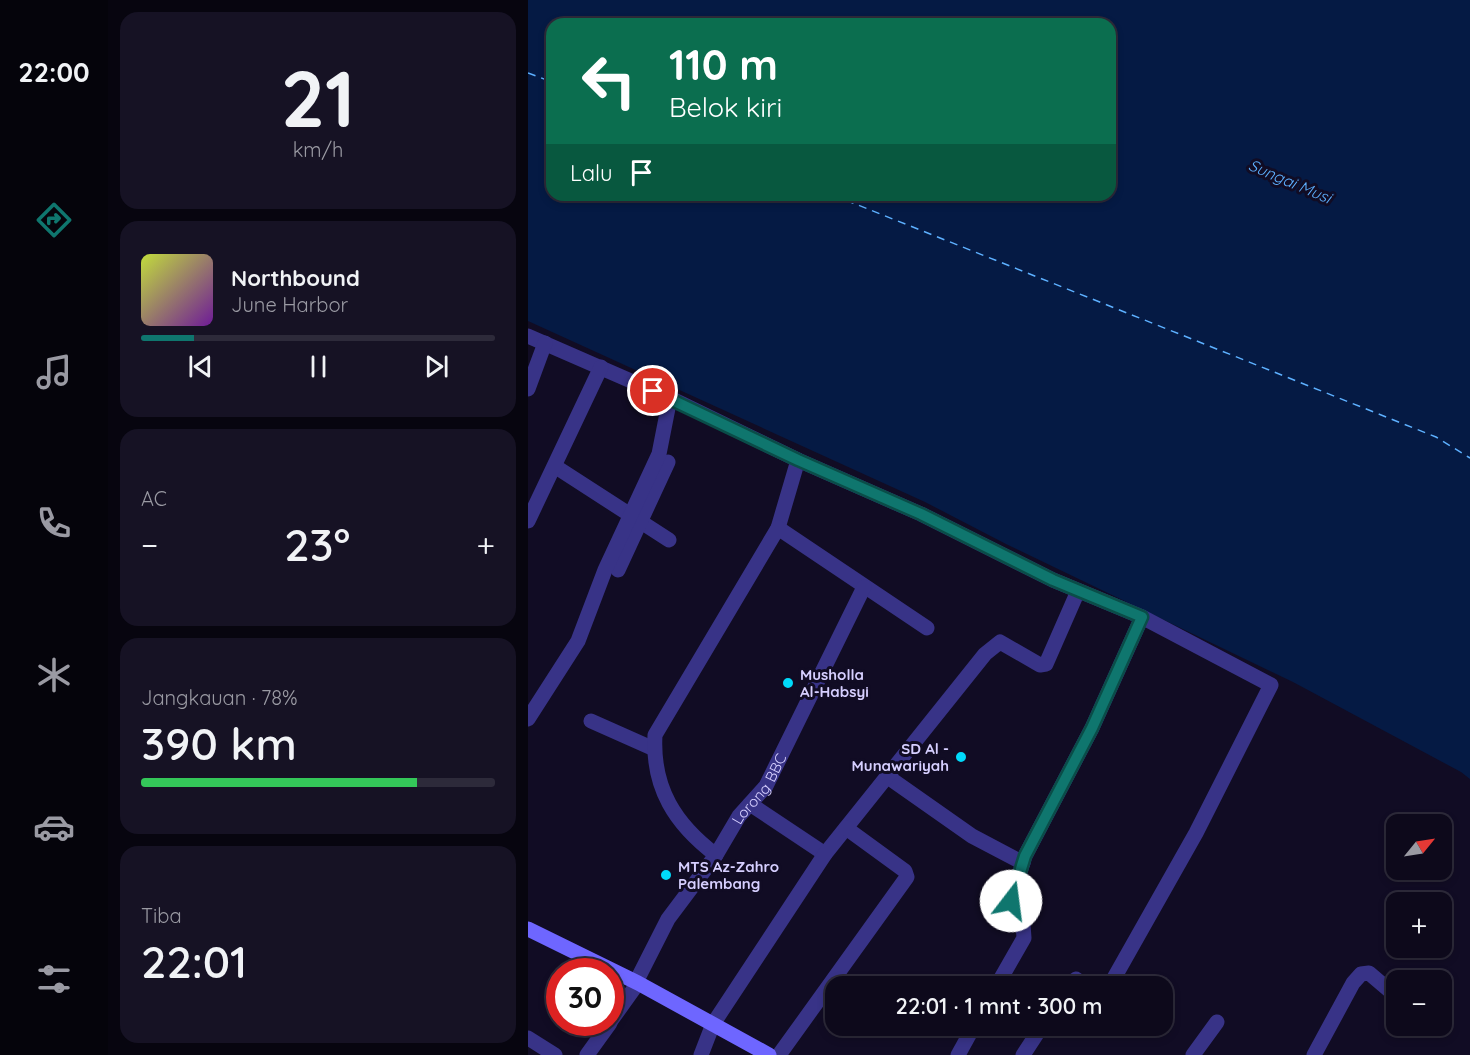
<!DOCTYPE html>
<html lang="id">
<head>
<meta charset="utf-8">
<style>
  body { margin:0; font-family:Quicksand,sans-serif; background:#161224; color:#f1f3f6; height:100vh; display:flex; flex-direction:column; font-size:22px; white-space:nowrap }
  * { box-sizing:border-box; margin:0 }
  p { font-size:20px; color:#9a9aa3 }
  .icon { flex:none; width:33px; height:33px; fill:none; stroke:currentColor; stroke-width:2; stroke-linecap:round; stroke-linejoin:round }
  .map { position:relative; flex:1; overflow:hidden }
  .sheet { display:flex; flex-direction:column; gap:12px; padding:12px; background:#07050f; width:420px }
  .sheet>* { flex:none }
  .guide { position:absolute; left:18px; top:18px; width:570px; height:183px; border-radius:18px; box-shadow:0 3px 9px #0003,0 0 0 2px #2d2a3a; background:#0b6e4f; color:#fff; overflow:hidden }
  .needle { width:39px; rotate:60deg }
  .tools { position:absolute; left:858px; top:814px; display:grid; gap:12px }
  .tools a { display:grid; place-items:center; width:66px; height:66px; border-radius:12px; background:#0d091b; box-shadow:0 3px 9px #0003,0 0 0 2px #2d2a3a; font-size:30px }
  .speed { position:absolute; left:18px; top:958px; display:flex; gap:12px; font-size:30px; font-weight:700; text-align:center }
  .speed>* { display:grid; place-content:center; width:78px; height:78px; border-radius:50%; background:#0d091b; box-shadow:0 3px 9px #0003,0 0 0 2px #2d2a3a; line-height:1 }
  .speed .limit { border:9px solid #d22; background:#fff; color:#111 }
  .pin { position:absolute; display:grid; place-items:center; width:51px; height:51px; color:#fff; margin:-26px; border:3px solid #fff; border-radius:50%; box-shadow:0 2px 6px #0007 }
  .me { position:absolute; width:66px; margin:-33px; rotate:15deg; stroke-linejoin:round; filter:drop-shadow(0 0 4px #0008) }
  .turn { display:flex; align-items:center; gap:21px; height:126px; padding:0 24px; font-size:27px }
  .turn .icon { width:78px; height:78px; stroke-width:2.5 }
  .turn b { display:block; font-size:42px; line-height:51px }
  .then { display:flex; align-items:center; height:57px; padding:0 24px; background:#0003; gap:12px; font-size:22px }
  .big { font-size:45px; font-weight:600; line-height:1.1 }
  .sheet .widget { flex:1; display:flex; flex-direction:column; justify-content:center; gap:9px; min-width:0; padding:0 21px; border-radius:18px; background:#161224 }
  .sheet .dial { align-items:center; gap:0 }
  .dial b { font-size:78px; line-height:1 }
  .song { display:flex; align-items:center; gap:18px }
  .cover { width:72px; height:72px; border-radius:9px; background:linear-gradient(135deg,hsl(70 70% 55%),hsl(280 70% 35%)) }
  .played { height:6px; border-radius:3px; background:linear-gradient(90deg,#0f766e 15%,#2d2a3a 15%) }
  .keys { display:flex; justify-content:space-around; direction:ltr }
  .heat { display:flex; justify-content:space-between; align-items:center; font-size:33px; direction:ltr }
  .charge { height:9px; border-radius:4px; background:linear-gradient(90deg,#34c759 78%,#2d2a3a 0) }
  .trip { position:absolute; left:297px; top:976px; width:348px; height:60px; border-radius:18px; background:#0d091b; box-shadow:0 3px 9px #0003,0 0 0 2px #2d2a3a; font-weight:600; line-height:60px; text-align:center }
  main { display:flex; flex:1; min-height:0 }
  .menu { display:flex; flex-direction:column; width:108px; justify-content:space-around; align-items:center; background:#05040b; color:#9a9aa3 }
  .menu .icon { width:42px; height:42px }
  .menu .selected { color:#0f766e }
  .menu b { font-size:27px; color:#f1f3f6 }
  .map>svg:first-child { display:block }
  .water { fill:#051a44; fill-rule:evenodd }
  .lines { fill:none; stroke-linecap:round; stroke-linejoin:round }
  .ferry { stroke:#5db0ff; stroke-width:1.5; stroke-dasharray:8 6; stroke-linecap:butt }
  .street { stroke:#383387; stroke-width:15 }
  .secondary { stroke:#6e66ff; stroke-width:15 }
  .route-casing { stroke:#0a4d48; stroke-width:15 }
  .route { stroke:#0f766e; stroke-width:10 }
  .poi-dot { fill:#00dafa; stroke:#110c24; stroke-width:2 }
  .labels { text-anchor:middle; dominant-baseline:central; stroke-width:6; stroke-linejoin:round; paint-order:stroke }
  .poi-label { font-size:15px; font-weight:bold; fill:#d6cfff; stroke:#110c24; text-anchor:start }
  .street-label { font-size:15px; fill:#d6cfff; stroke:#110c24 }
  .water-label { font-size:16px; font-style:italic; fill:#5db0ff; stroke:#110c24 }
</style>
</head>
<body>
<main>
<nav class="menu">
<b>22:00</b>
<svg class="icon selected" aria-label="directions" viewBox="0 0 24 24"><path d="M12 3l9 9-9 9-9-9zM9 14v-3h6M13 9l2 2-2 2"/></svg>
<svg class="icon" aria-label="music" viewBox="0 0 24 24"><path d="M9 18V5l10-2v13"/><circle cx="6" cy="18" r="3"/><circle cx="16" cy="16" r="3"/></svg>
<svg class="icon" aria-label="phone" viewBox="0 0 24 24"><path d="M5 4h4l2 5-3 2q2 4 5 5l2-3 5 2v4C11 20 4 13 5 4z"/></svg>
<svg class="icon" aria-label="climate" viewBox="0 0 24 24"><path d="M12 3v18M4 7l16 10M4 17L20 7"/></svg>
<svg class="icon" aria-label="car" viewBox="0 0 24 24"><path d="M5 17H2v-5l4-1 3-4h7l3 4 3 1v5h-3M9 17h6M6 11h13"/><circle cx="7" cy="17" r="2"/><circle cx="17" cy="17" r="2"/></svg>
<svg class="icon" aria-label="filters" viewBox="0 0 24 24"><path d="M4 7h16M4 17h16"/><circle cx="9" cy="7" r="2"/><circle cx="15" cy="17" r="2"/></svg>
</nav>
<section class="sheet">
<div class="widget dial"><b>21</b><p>km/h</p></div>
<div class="widget">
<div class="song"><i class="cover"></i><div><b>Northbound</b><p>June Harbor</p></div></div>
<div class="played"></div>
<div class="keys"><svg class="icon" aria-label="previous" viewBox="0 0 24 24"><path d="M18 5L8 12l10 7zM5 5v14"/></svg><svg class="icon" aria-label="pause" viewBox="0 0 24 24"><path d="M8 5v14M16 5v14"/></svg><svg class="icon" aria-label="next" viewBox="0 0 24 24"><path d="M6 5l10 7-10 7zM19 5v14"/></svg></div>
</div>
<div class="widget"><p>AC</p>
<div class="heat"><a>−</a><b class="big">23°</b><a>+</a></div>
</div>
<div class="widget"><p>Jangkauan · 78%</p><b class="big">390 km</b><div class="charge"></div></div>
<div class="widget"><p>Tiba</p><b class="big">22:01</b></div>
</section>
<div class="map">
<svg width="942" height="1055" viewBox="0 0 942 1055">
  <rect width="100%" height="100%" fill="#110c24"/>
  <!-- water -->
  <path class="water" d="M0,0H942V779L933,772L765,682L478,544L397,502L0,321ZM24,24H582V195H24Z"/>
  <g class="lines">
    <!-- ferry -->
    <path class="ferry" d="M0,73L24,82
      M305,195L908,437L942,458"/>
    <!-- street -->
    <g class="street">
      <path d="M0,336L142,398L270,460L250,528"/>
      <path d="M0,389L17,343"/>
      <path d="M270,460L393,514L525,580L614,617L743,685L668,833L581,987"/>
      <path d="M28,467L141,540"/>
      <path d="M0,521L73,367"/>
      <path d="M90,570L140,462"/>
      <path d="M0,719L50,641L77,570L131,454L142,398"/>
      <path d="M63,721L126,749"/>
      <path d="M360,777L444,836L495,863"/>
      <path d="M222,804L297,854"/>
      <path d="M188,855C147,824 124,788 127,735L250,528L399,628"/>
      <path id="s1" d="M108,982L140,919L188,855L211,816L238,786L336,587"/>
      <path d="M468,987L496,938L495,924L483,901L497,856L564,728L614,617"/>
      <path d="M540,987L548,979L559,987"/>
      <path d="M82,1022L110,983"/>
      <path d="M0,1038L27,1055"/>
      <path d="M59,1055L82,1023"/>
      <path d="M173,1055L185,1024L297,854L457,654L472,642L512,665L518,664L550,591"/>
      <path d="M251,1055L379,877L377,871L318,828"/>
      <path d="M430,1055L446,1026"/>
      <path d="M495,1055L514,1026"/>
      <path d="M665,1055L689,1022"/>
      <path d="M786,1055L825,983L833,974L841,973L868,996"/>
    </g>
    <!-- secondary -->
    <path class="secondary" d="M0,929L110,983L241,1055"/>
  </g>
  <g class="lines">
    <!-- route casing -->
    <g class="route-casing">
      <path id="route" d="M125,391L270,460L393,514L525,580L614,617L564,728L497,856L483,901"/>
    </g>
    <!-- route -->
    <use href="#route" class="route"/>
  </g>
  <!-- markers -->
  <g class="poi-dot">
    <circle cx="260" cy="683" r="6"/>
    <circle cx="433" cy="757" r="6"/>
    <circle cx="138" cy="875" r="6"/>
  </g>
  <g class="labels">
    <!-- poi labels -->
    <g class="poi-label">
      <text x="272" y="674">Musholla<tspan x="272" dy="17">Al-Habsyi</tspan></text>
      <text x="421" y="748" text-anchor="end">SD Al -<tspan x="421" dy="17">Munawariyah</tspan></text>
      <text x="150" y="866">MTS Az-Zahro<tspan x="150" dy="17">Palembang</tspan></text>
    </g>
    <!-- street labels -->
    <g class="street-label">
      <text stroke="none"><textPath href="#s1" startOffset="230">Lorong BBC</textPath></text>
    </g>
    <!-- water labels -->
    <g class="water-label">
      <text transform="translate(762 181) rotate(23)">Sungai Musi</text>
    </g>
  </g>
</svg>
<div class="tools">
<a><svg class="needle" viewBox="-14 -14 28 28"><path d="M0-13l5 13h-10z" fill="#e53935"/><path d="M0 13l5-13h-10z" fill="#9a9aa3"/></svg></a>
<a>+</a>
<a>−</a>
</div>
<div class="speed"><div class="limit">30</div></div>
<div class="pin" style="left:125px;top:391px;background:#d93025"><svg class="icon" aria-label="arrive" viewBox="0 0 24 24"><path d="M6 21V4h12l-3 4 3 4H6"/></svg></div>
<svg class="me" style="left:483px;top:901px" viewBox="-20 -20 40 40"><circle r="19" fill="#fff"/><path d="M0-13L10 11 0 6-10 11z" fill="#0f766e"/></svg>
<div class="trip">22:01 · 1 mnt · 300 m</div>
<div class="guide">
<div class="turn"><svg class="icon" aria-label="left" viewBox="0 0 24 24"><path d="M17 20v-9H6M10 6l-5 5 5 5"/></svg><div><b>110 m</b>Belok kiri</div></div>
<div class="then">Lalu<svg class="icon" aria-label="arrive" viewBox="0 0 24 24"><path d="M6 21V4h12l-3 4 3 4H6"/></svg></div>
</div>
</div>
</main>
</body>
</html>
